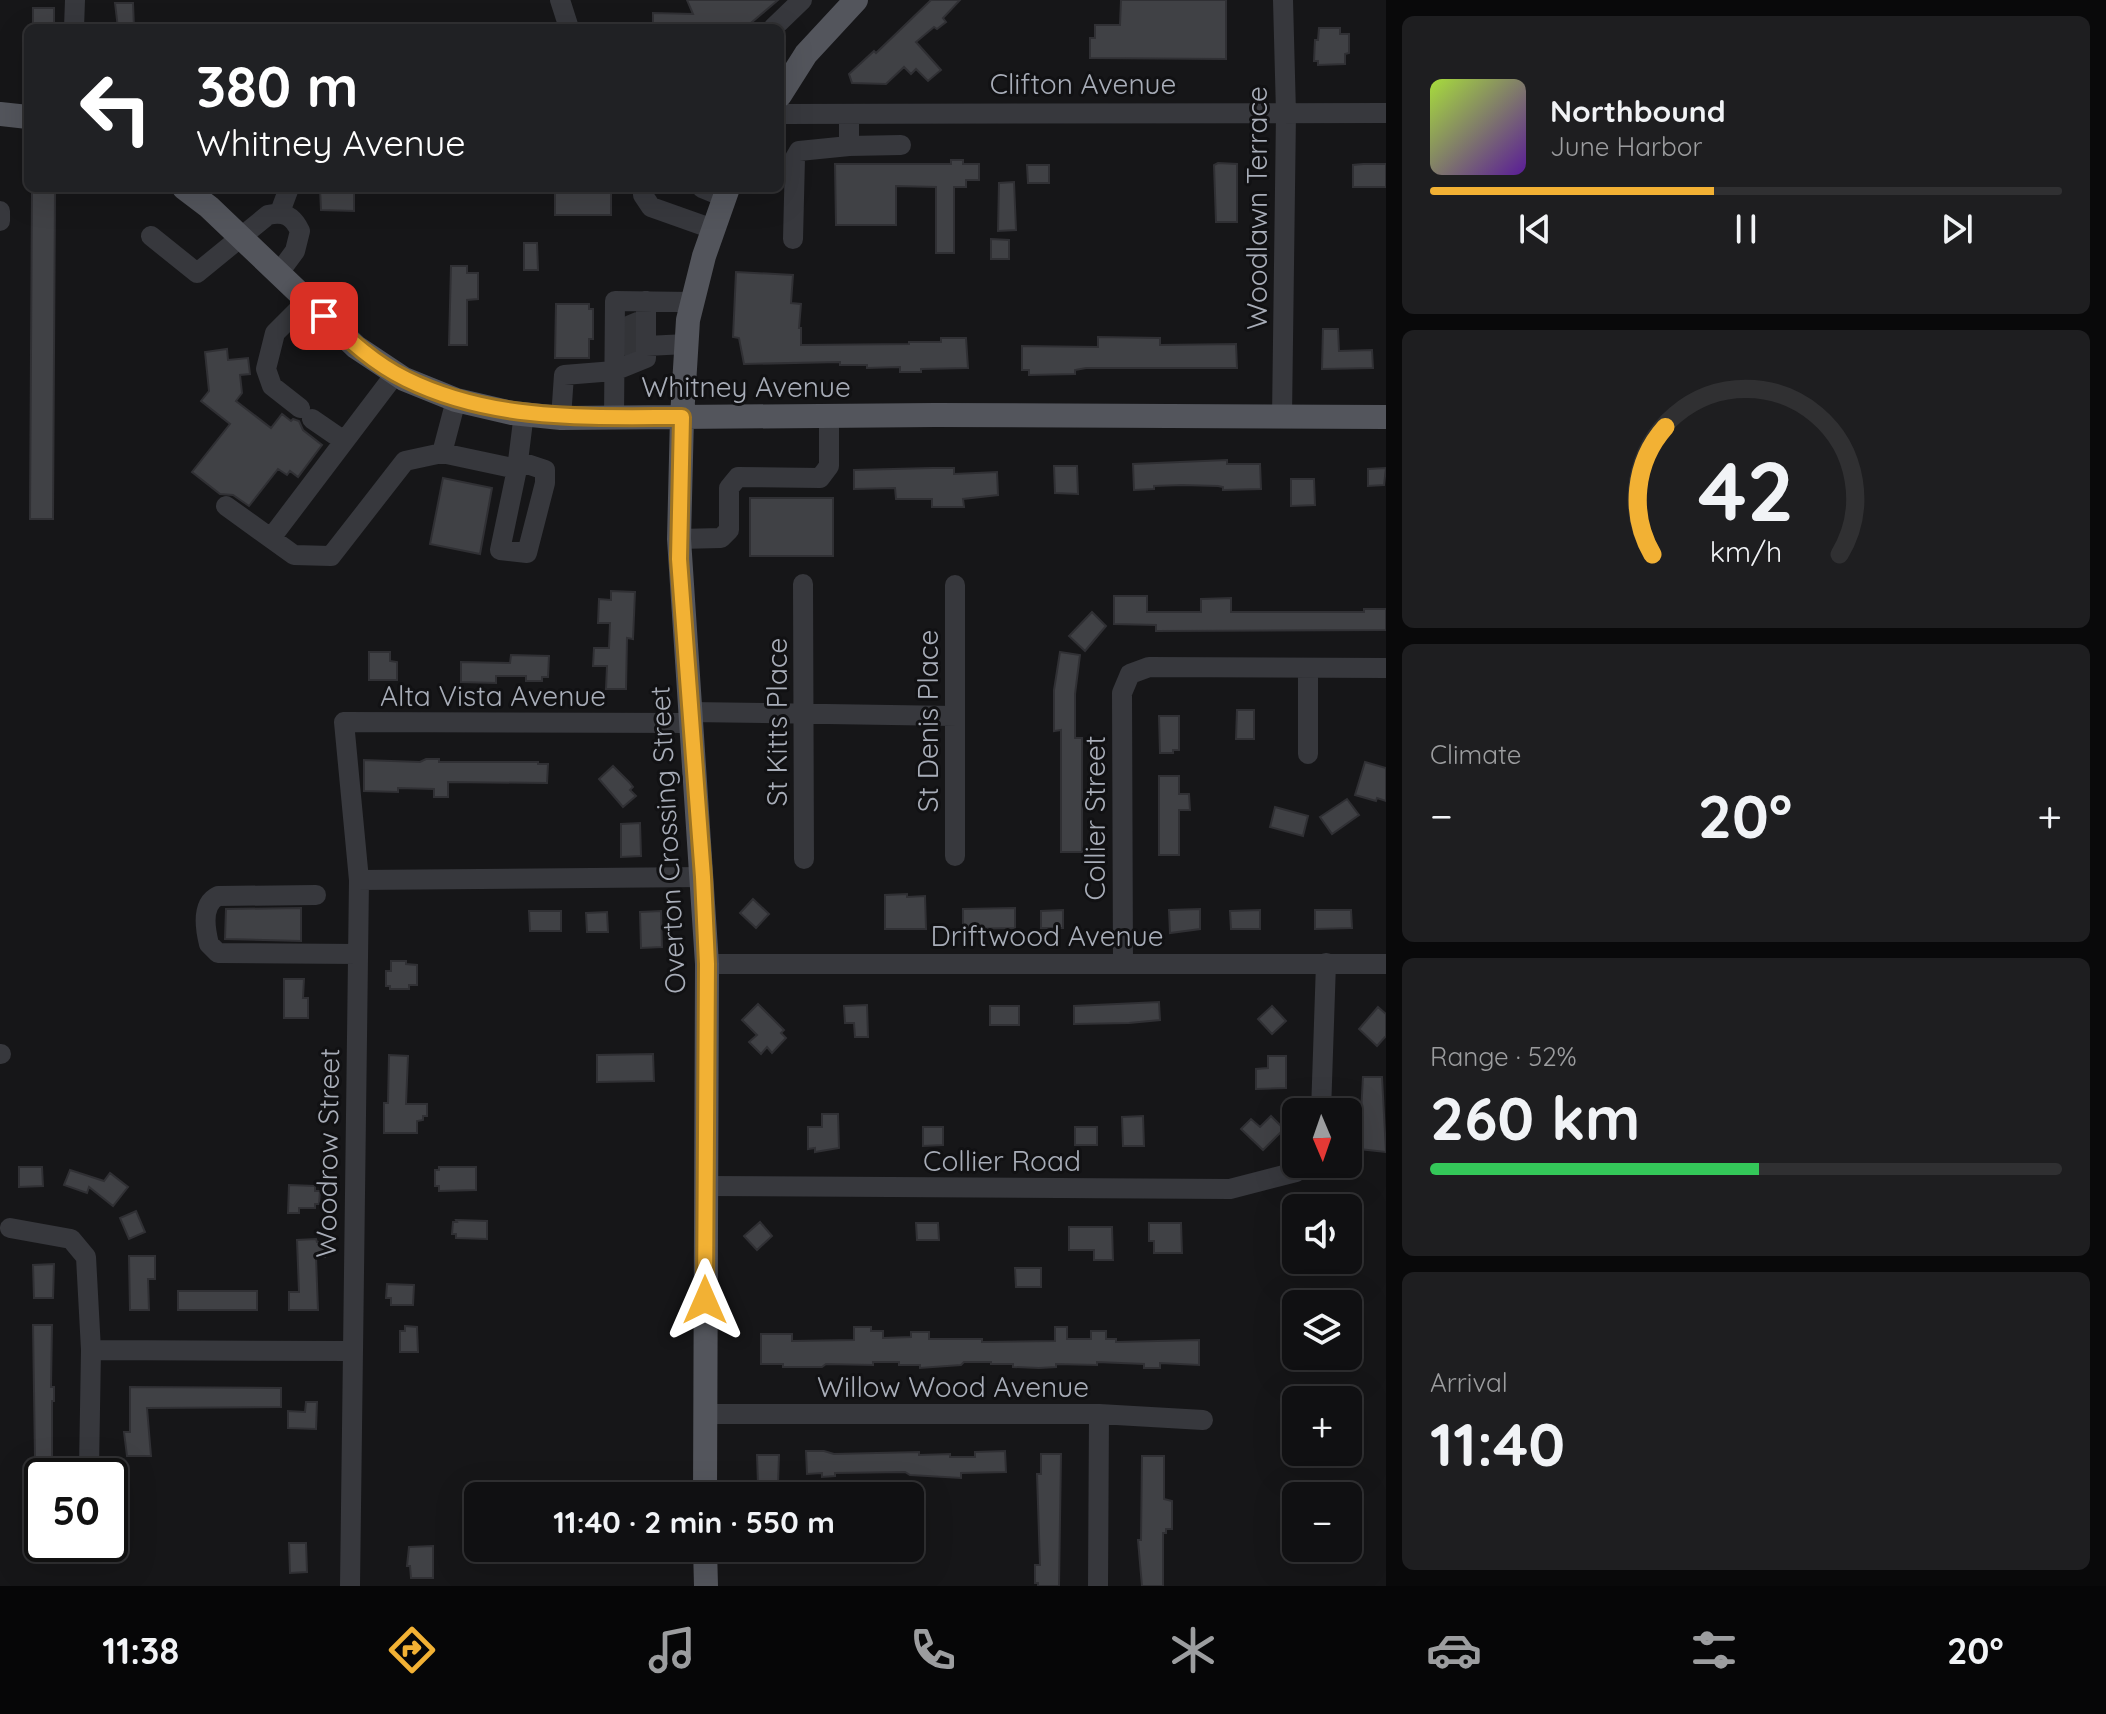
<!DOCTYPE html>
<html lang="en">
<head>
<meta charset="utf-8">
<style>
  body { margin:0; font-family:Quicksand,sans-serif; background:#1e1e20; color:#f1f3f6; height:100vh; display:flex; flex-direction:column; font-size:30px; white-space:nowrap }
  * { box-sizing:border-box; margin:0 }
  p { font-size:26px; color:#9c9d9f }
  .icon { flex:none; width:44px; height:44px; fill:none; stroke:currentColor; stroke-width:2; stroke-linecap:round; stroke-linejoin:round }
  .map { position:relative; flex:1; overflow:hidden }
  .side { display:flex; flex-direction:column; gap:16px; padding:16px; background:#09090a; width:720px }
  .side>* { flex:none }
  .banner { position:absolute; left:24px; top:24px; width:760px; height:168px; border-radius:12px; box-shadow:0 8px 32px #0002,0 0 0 2px #303032; background:#202124; color:#fff; overflow:hidden }
  .needle { width:52px; rotate:178deg }
  .fabs { position:absolute; left:1282px; top:1098px; display:grid; gap:16px }
  .fabs a { display:grid; place-items:center; width:80px; height:80px; border-radius:12px; background:#101012; box-shadow:0 8px 32px #0002,0 0 0 2px #303032; font-size:40px }
  .speed { position:absolute; left:24px; top:1458px; display:flex; gap:16px; font-size:40px; font-weight:700; text-align:center }
  .speed>* { display:grid; place-content:center; width:104px; height:104px; border-radius:50%; background:#101012; box-shadow:0 8px 32px #0002,0 0 0 2px #303032; line-height:1 }
  .speed .limit { border:4px solid #111; border-radius:12px; background:#fff; color:#111 }
  .pin { position:absolute; display:grid; place-items:center; width:68px; height:68px; color:#fff; margin:-34px; border-radius:16px; box-shadow:0 4px 12px #0006 }
  .me { position:absolute; width:88px; margin:-44px; rotate:0deg; stroke-linejoin:round; filter:drop-shadow(0 0 6px #0008) }
  .turn { display:flex; align-items:center; gap:28px; height:168px; padding:0 40px; font-size:36px }
  .turn .icon { width:104px; height:104px; stroke-width:2.5 }
  .turn b { display:block; font-size:56px; line-height:68px }
  .big { font-size:60px; font-weight:700; line-height:1.1 }
  .side .widget { flex:1; display:flex; flex-direction:column; justify-content:center; gap:12px; min-width:0; padding:0 28px; border-radius:12px; background:#1e1e20 }
  .side .dial { align-items:center; gap:0 }
  .dial svg { height:208px; overflow:visible; fill:none; stroke:#303032; stroke-width:7; stroke-linecap:round; text-anchor:middle }
  .dial text { fill:#f1f3f6; stroke:none }
  .song { display:flex; align-items:center; gap:24px }
  .cover { width:96px; height:96px; border-radius:12px; background:linear-gradient(135deg,hsl(80 70% 55%),hsl(270 70% 35%)) }
  .played { height:8px; border-radius:4px; background:linear-gradient(90deg,#f2b134 45%,#303032 45%) }
  .keys { display:flex; justify-content:space-around; direction:ltr }
  .heat { display:flex; justify-content:space-between; align-items:center; font-size:44px; direction:ltr }
  .charge { height:12px; border-radius:6px; background:linear-gradient(90deg,#34c759 52%,#303032 0) }
  .trip { position:absolute; left:464px; top:1482px; width:460px; height:80px; border-radius:12px; background:#101012; box-shadow:0 8px 32px #0002,0 0 0 2px #303032; font-weight:700; line-height:80px; text-align:center }
  .tab-bar { display:flex; height:128px; justify-content:space-around; align-items:center; background:#060607; color:#9c9d9f }
  .tab-bar .icon { width:56px; height:56px }
  .tab-bar .selected { color:#f2b134 }
  .tab-bar b { font-size:36px; color:#f1f3f6 }
  main { display:flex; flex:1; min-height:0 }
  .map>svg:first-child { display:block }
  .building { fill:#404145; stroke:#303034; stroke-width:2 }
  .lines { fill:none; stroke-linecap:round; stroke-linejoin:round }
  .minor-tunnel { stroke:#333438; stroke-width:20; stroke-dasharray:20 10; stroke-linecap:butt }
  .minor { stroke:#37383d; stroke-width:20 }
  .major { stroke:#53555c; stroke-width:24 }
  .route-casing { stroke:#9d7322; stroke-width:20 }
  .route { stroke:#f2b134; stroke-width:14 }
  .labels { text-anchor:middle; dominant-baseline:central; stroke-width:6; stroke-linejoin:round; paint-order:stroke }
  .street-label { font-size:28px; fill:#a8adb8; stroke:#111113 }
</style>
</head>
<body>
<main>
<div class="map">
<svg width="1386" height="1586" viewBox="0 0 1386 1586">
  <rect width="100%" height="100%" fill="#161618"/>
  <!-- building -->
  <path class="building" d="M687,0H778L745,28H653V13L693,14Z
    M931,0H960L943,18L946,22L937,29L934,27L916,42L941,70L928,81L916,69L911,74L904,67L886,84L852,83L849,74L874,51L876,53Z
    M1121,0H1226V59L1090,58V38H1095V25H1120Z
    M115,3H133L134,28H118Z
    M33,8H54V28H33Z
    M1319,28H1340V34H1349V53L1345,54V64L1318,65V61H1314L1315,40H1318Z
    M951,160H963V164H979V180H966V187H954V253H936V187L896,186V225H836L835,164H951Z
    M1218,163L1237,164V222H1216L1214,165Z
    M1363,164H1386V187H1353V165Z
    M1027,165H1049V183H1028Z
    M1014,182L1016,230L998,231L999,183Z
    M320,188H354V211L321,210Z
    M611,188V215H555V190Z
    M32,189L55,190L53,519H30Z
    M991,239L1009,240V259H991Z
    M524,243H537L538,270H524Z
    M451,266H467V273H478V299L467,300V345H449Z
    M736,272L793,275L791,303L801,304L799,328H801V345L909,344V342H941V338H966L968,368L921,369V372H900V367L867,368V365H840V362L744,364L739,338L733,337Z
    M556,304H589V309H593V339H589V358H555Z
    M1323,329H1338L1339,351L1372,350L1373,368L1322,369Z
    M1098,337L1160,338V345L1236,344L1237,368H1086L1075,370V374L1029,375V370H1022V346L1098,347Z
    M227,349L228,360L248,358L250,374L240,375L242,393L236,401L271,428L282,414L291,421L293,419L299,421L303,430L322,445L298,477L290,471L287,475L278,469L249,506L233,495L220,494L192,472L230,424L201,401L209,391L205,352Z
    M1227,460V464H1260L1261,489L1223,490V487L1218,486L1182,485L1154,486V489L1134,490L1133,464Z
    M1054,466H1077L1078,494L1055,493Z
    M932,468H954V474L997,472L998,495L963,499L964,507H932V499H896L895,488L854,489V470Z
    M1386,468L1384,485L1368,486V469Z
    M443,478L492,488L480,554L430,544Z
    M1291,479H1314L1315,505L1291,506Z
    M750,498H833V556H750Z
    M611,591L635,592L633,639L627,638L626,689H606L607,666H593L594,648H609L610,623H598L599,599L611,600Z
    M1114,596H1147V612H1201V599L1231,598V612H1364V609H1386V630L1156,631V625L1114,624Z
    M1092,612L1106,626L1085,651L1069,636Z
    M369,652H390V661L397,662V680H369Z
    M1060,652L1080,655L1075,694V738H1082V852H1061V730L1054,731V690Z
    M511,655L549,656L548,677H542V681H526V676H496V683L461,682V662L510,663Z
    M1237,710H1254V739H1236Z
    M1159,716H1179V750H1173V753H1160Z
    M426,759H439V762H538V764H548L547,783L448,782V797H434V789L398,788V792L364,791V760L420,762Z
    M1365,762L1386,768V801L1377,798L1376,801L1355,795Z
    M613,766L629,782L633,787L630,790L636,796L623,807L599,779Z
    M1159,776H1179V794H1189L1190,810H1179V855H1159Z
    M1347,799L1359,815L1332,834L1320,817Z
    M1275,807L1308,816L1303,836L1270,827Z
    M640,823L641,856L621,857V824Z
    M907,894V897L925,896L926,929H885V895Z
    M753,899L769,914L756,928L740,913Z
    M301,908V941L225,939L226,909Z
    M1015,908V928L963,929V909Z
    M1200,909V929L1170,933L1169,910Z
    M1063,910V928H1041V911Z
    M1260,910V929H1231L1230,911Z
    M1315,910H1351L1352,928L1315,929Z
    M529,911H561V931H530Z
    M661,911L662,947L641,948L640,912Z
    M607,912L608,932H587L586,913Z
    M391,961H406V964L417,965V985H409V989H390V986H386V971H391Z
    M284,979H304L303,998H308V1018H284Z
    M1159,1002L1160,1020L1129,1023L1074,1024V1006Z
    M758,1004L784,1030L781,1033L786,1038L772,1053L767,1047L761,1054L749,1042L757,1035L742,1020Z
    M867,1005L868,1037H855L854,1023H845L844,1006Z
    M990,1006H1019V1025H990Z
    M1272,1006L1286,1021L1272,1034L1258,1019Z
    M1378,1007L1386,1014V1036L1377,1046L1359,1029Z
    M653,1054L654,1081L597,1082V1055Z
    M389,1055L408,1056L406,1104H427V1116H423V1120L417,1121V1133H384V1103H388Z
    M1268,1056H1286V1088L1256,1089V1069L1268,1068Z
    M1363,1077H1382L1386,1152L1359,1149Z
    M822,1114H838L839,1148L815,1152V1148L808,1149V1127H822Z
    M1143,1116L1144,1146H1123L1122,1117Z
    M1271,1116L1284,1129L1263,1150L1241,1129L1251,1119L1260,1127Z
    M923,1127H943V1145L923,1146Z
    M1075,1127H1097V1145H1075Z
    M19,1167H42L43,1186L19,1187Z
    M439,1167H476V1190L439,1191V1186H435V1170H439Z
    M70,1170L104,1181L110,1173L128,1187L113,1206L89,1187L87,1193L64,1185Z
    M289,1185L315,1186V1191H320L319,1204H315V1208H299V1213H288Z
    M136,1211L145,1232L129,1239L120,1218Z
    M456,1220L487,1221V1239L456,1238V1234H452L453,1222H457Z
    M760,1222L772,1236L757,1250L744,1236Z
    M916,1223H938L939,1240H917Z
    M1149,1223H1181L1182,1253H1154V1241H1149Z
    M1069,1227H1112L1113,1260H1094V1250H1069Z
    M316,1239L317,1242H325V1257H316L318,1310H289V1292H299L297,1240Z
    M129,1256H155V1279H148L149,1310H130Z
    M54,1264L53,1298H34L33,1265Z
    M1015,1268H1041V1287H1016Z
    M387,1284L414,1285L413,1305H391V1298H386Z
    M178,1291H257V1310H178Z
    M33,1325H52L51,1387H54V1401H52V1457H35Z
    M405,1326L417,1327L418,1352H400V1331H405Z
    M854,1327H871V1331H883V1338L911,1337V1332H929V1339H982V1342L1055,1341V1327H1067V1339H1091V1331H1106V1339H1116V1342L1199,1340V1365L1160,1363V1368H1144V1364L1097,1362V1365L1056,1364V1367L1039,1368L1013,1367V1364H991V1362H964L961,1365L920,1368V1365H899V1362H873V1365L826,1364L822,1367H783V1364H761V1334H792V1341L854,1340Z
    M130,1387L281,1388V1407L147,1408L151,1456H127L124,1432H130Z
    M306,1402H317L316,1429L288,1428V1411L305,1412Z
    M806,1451H824L834,1454L919,1452V1455L950,1454V1457H975V1452L1005,1451L1006,1472L961,1473V1478L910,1475L905,1472L835,1473V1476L822,1477V1473L807,1474Z
    M1041,1454H1061L1059,1586H1038V1583H1035V1565H1040L1037,1474H1041Z
    M757,1455H779L778,1484H758Z
    M1142,1456H1164V1499L1172,1501V1529H1166V1533H1163V1586H1142L1138,1540H1141Z
    M289,1543H306L307,1572L290,1573Z
    M433,1546V1578H411L410,1566H407L409,1547Z"/>
  <g class="lines">
    <!-- minor-tunnel -->
    <path class="minor-tunnel" d="M621,329L640,321
      M621,348L640,339"/>
    <!-- minor -->
    <path class="minor" d="M560,0L569,28
      M74,28L75,0
      M773,28L802,0
      M780,114L1386,113
      M849,146L901,145
      M644,188L643,195L651,207L713,229
      M702,188L724,197
      M0,211V221
      M280,212L289,188
      M151,236L197,273L268,215C284,211 293,216 300,231L295,251L278,274
      M793,239L795,158L799,151L849,146V114
      M646,346L687,344
      M456,400L442,453L517,469L524,413
      M300,408L272,386L266,369L275,333L307,301
      M614,417L615,301L692,302
      M1282,417L1286,113L1283,0
      M561,418L564,375L614,371L646,358V301
      M312,419L344,441
      M517,469L500,550L527,553L545,483V470L518,461
      M226,506L294,555L331,556L405,461L442,453
      M271,538L396,373
      M679,539L721,538L729,530V488L738,477L820,478L829,466V416
      M803,584L804,859
      M955,585V856
      M1308,668V754
      M690,712L955,716
      M359,880L703,877
      M316,895L218,896C201,904 205,928 209,944L218,953L358,954
      M1123,963L1122,693L1130,674L1149,667L1386,668
      M707,964H1386
      M0,1054H1
      M1321,1112L1326,963
      M706,1186L1230,1189L1296,1172L1300,1164
      M10,1228L71,1239L86,1257L91,1350L89,1468
      M91,1350L351,1351
      M704,1414H1099L1203,1420
      M350,1586L359,880L344,722L691,723
      M1098,1586L1099,1414"/>
    <!-- major -->
    <path class="major" d="M780,95L806,54L856,0
      M0,114L28,117
      M184,188L209,207L356,347L404,379L456,400L512,413L561,418L935,415L1386,417
      M705,1496L707,964L679,539L682,417L688,320L704,256L728,188
      M705,1548L706,1586"/>
  </g>
  <g class="lines">
    <!-- route casing -->
    <g class="route-casing">
      <path id="route" d="M324,316C349,340 375,364 406,379C493,422 588,417 682,417L679,559L703,877L707,964L705,1300"/>
    </g>
    <!-- route -->
    <use href="#route" class="route"/>
  </g>
  <g class="labels">
    <!-- street labels -->
    <g class="street-label">
      <text x="1083" y="83">Clifton Avenue</text>
      <text transform="translate(1256 208) rotate(-90)">Woodlawn Terrace</text>
      <text x="746" y="386">Whitney Avenue</text>
      <text x="493" y="695">Alta Vista Avenue</text>
      <text transform="translate(927 721) rotate(-90)">St Denis Place</text>
      <text transform="translate(776 722) rotate(-90)">St Kitts Place</text>
      <text transform="translate(1094 818) rotate(-90)">Collier Street</text>
      <text transform="translate(667 840) rotate(-93)">Overton Crossing Street</text>
      <text x="1047" y="935">Driftwood Avenue</text>
      <text transform="translate(327 1153) rotate(-89)">Woodrow Street</text>
      <text x="1002" y="1160">Collier Road</text>
      <text x="953" y="1386">Willow Wood Avenue</text>
    </g>
  </g>
</svg>
<div class="fabs">
<a><svg class="needle" viewBox="-14 -14 28 28"><path d="M0-13l5 13h-10z" fill="#e53935"/><path d="M0 13l5-13h-10z" fill="#9c9d9f"/></svg></a>
<a><svg class="icon" aria-label="sound" viewBox="0 0 24 24"><path d="M4 9h4l5-4v14l-5-4H4zM17 9q2 3 0 6"/></svg></a>
<a><svg class="icon" aria-label="layers" viewBox="0 0 24 24"><path d="M12 4l9 5-9 5-9-5zM3 14l9 5 9-5"/></svg></a>
<a>+</a>
<a>−</a>
</div>
<div class="speed"><div class="limit">50</div></div>
<div class="pin" style="left:324px;top:316px;background:#d93025"><svg class="icon" aria-label="arrive" viewBox="0 0 24 24"><path d="M6 21V4h12l-3 4 3 4H6"/></svg></div>
<svg class="me" style="left:705px;top:1300px" viewBox="-20 -20 40 40"><path d="M0-17L14 15 0 8-14 15z" fill="#f2b134" stroke="#fff" stroke-width="4"/></svg>
<div class="trip">11:40 · 2 min · 550 m</div>
<div class="banner">
<div class="turn"><svg class="icon" aria-label="left" viewBox="0 0 24 24"><path d="M17 20v-9H6M10 6l-5 5 5 5"/></svg><div><b>380 m</b>Whitney Avenue</div></div>
</div>
</div>
<section class="side">
<div class="widget">
<div class="song"><i class="cover"></i><div><b>Northbound</b><p>June Harbor</p></div></div>
<div class="played"></div>
<div class="keys"><svg class="icon" aria-label="previous" viewBox="0 0 24 24"><path d="M18 5L8 12l10 7zM5 5v14"/></svg><svg class="icon" aria-label="pause" viewBox="0 0 24 24"><path d="M8 5v14M16 5v14"/></svg><svg class="icon" aria-label="next" viewBox="0 0 24 24"><path d="M6 5l10 7-10 7zM19 5v14"/></svg></div>
</div>
<div class="widget dial"><svg viewBox="0 0 100 80">
<path d="M14 69A42 42 0 1 1 86 69"/>
<path d="M14 69A42 42 0 0 1 19 20" stroke="#f2b134"/>
<text x="50" y="56" font-size="32" font-weight="700">42</text>
<text x="50" y="72" font-size="11">km/h</text>
</svg></div>
<div class="widget"><p>Climate</p>
<div class="heat"><a>−</a><b class="big">20°</b><a>+</a></div>
</div>
<div class="widget"><p>Range · 52%</p><b class="big">260 km</b><div class="charge"></div></div>
<div class="widget"><p>Arrival</p><b class="big">11:40</b></div>
</section>
</main>
<nav class="tab-bar">
<b>11:38</b>
<svg class="icon selected" aria-label="directions" viewBox="0 0 24 24"><path d="M12 3l9 9-9 9-9-9zM9 14v-3h6M13 9l2 2-2 2"/></svg>
<svg class="icon" aria-label="music" viewBox="0 0 24 24"><path d="M9 18V5l10-2v13"/><circle cx="6" cy="18" r="3"/><circle cx="16" cy="16" r="3"/></svg>
<svg class="icon" aria-label="phone" viewBox="0 0 24 24"><path d="M5 4h4l2 5-3 2q2 4 5 5l2-3 5 2v4C11 20 4 13 5 4z"/></svg>
<svg class="icon" aria-label="climate" viewBox="0 0 24 24"><path d="M12 3v18M4 7l16 10M4 17L20 7"/></svg>
<svg class="icon" aria-label="car" viewBox="0 0 24 24"><path d="M5 17H2v-5l4-1 3-4h7l3 4 3 1v5h-3M9 17h6M6 11h13"/><circle cx="7" cy="17" r="2"/><circle cx="17" cy="17" r="2"/></svg>
<svg class="icon" aria-label="filters" viewBox="0 0 24 24"><path d="M4 7h16M4 17h16"/><circle cx="9" cy="7" r="2"/><circle cx="15" cy="17" r="2"/></svg>
<b>20°</b>
</nav>
</body>
</html>
